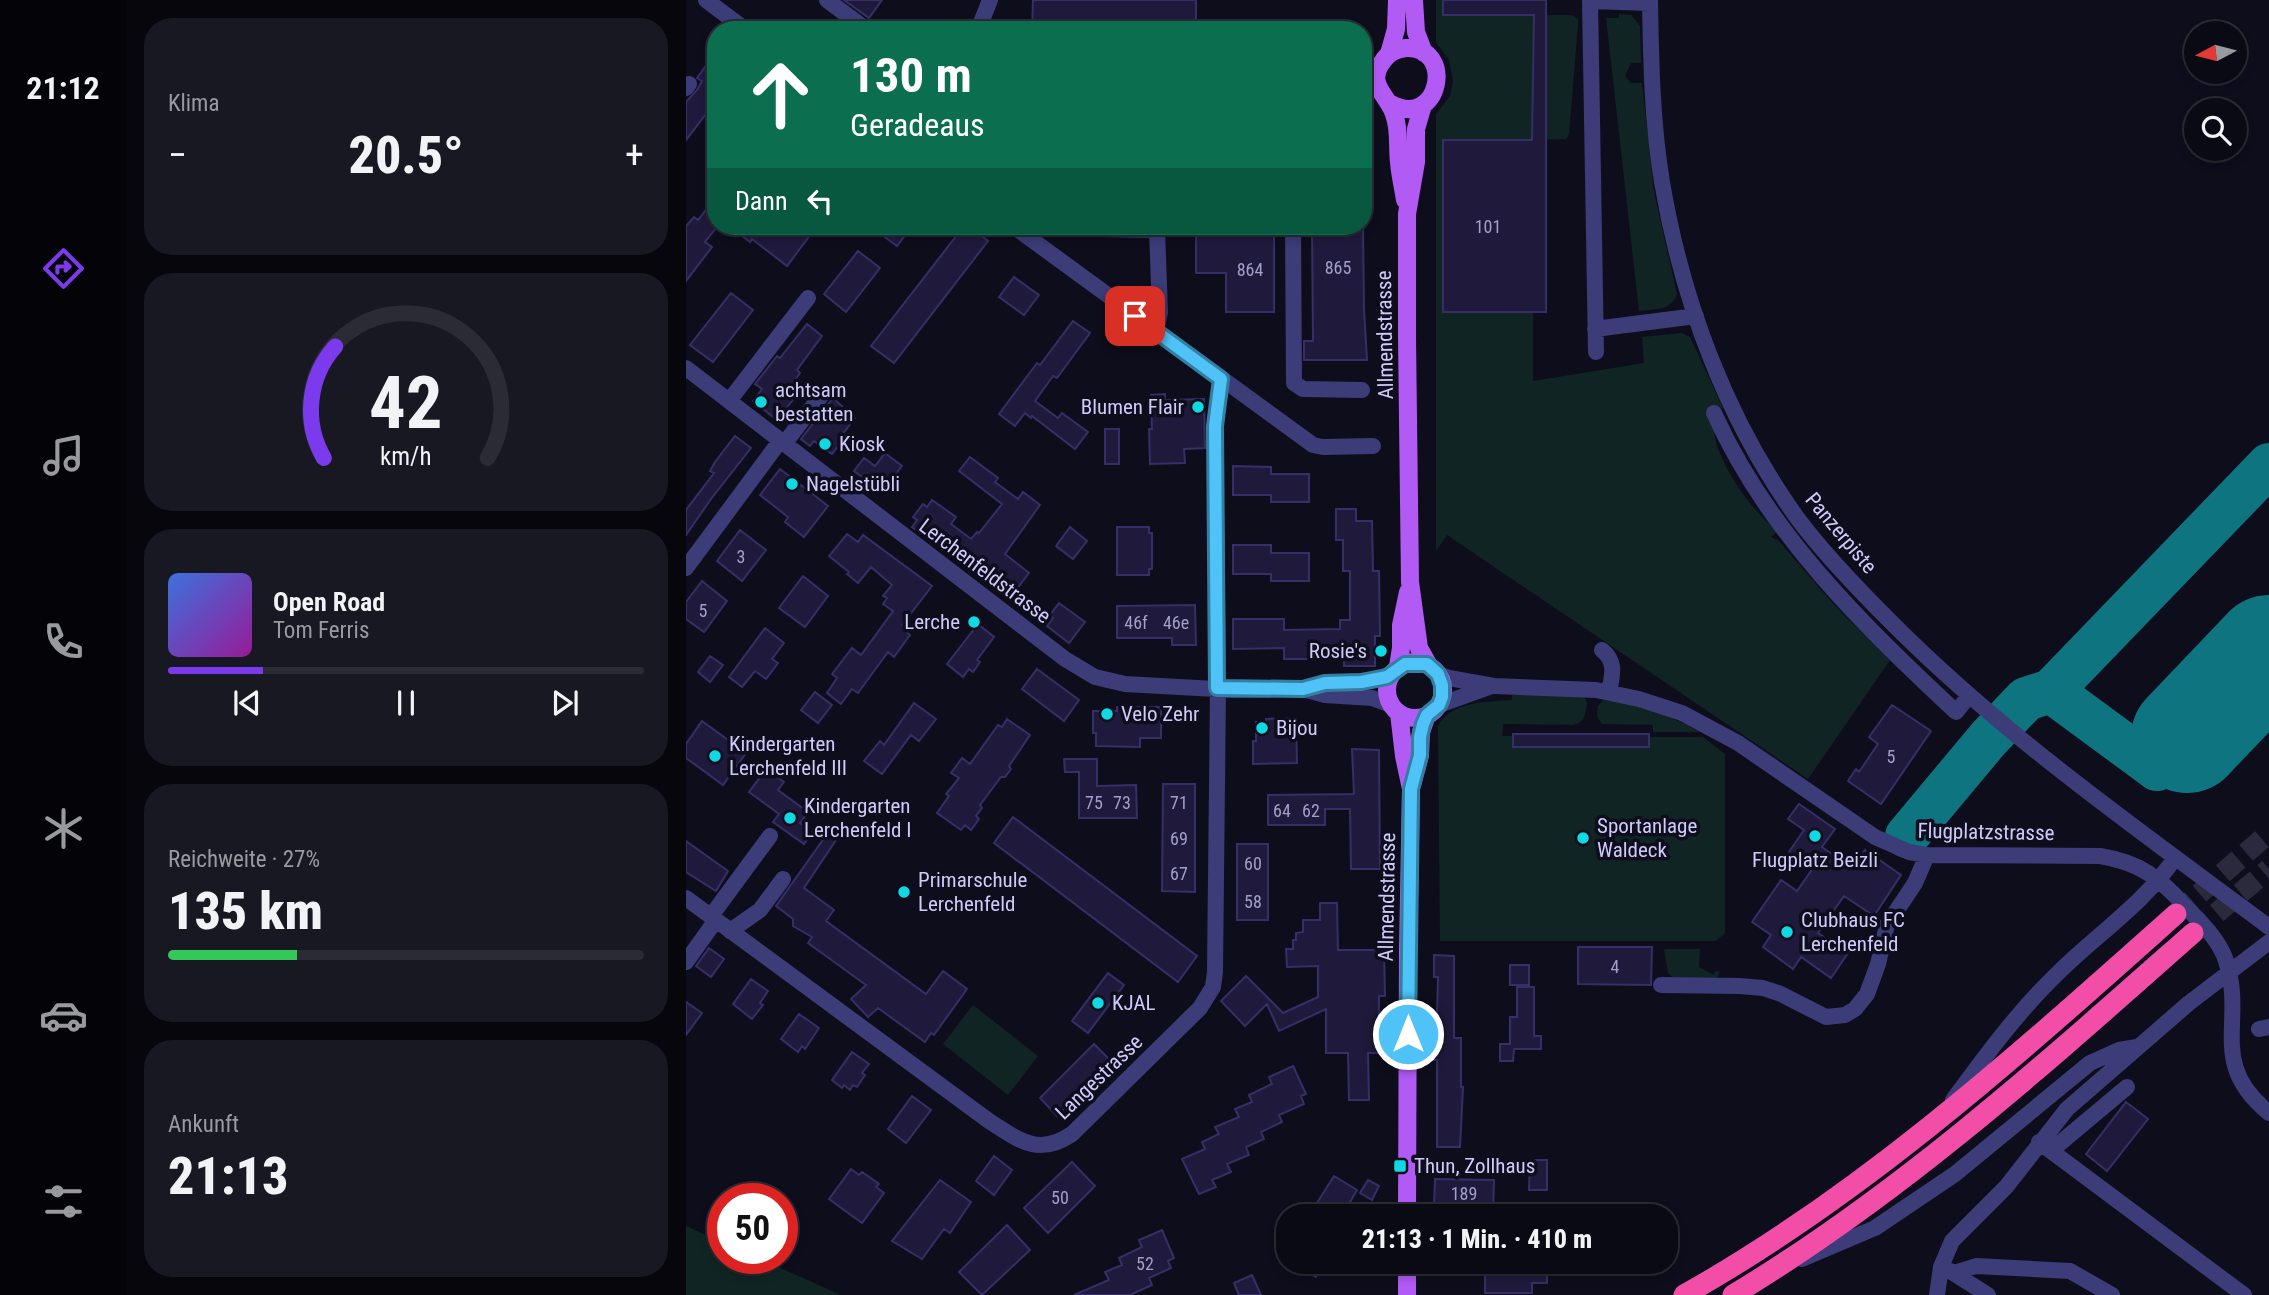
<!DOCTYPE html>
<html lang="de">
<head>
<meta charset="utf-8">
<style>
  body { margin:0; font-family:"Roboto Condensed",sans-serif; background:#181822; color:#f1f3f6; height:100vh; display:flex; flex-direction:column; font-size:26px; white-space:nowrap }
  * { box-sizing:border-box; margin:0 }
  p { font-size:23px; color:#999aa0 }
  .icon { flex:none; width:38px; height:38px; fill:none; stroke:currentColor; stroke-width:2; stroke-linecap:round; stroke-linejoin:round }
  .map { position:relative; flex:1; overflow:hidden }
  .drawer { display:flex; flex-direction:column; gap:18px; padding:18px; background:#06060c; width:560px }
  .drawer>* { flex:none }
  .banner { position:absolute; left:21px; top:21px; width:665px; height:214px; border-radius:28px; box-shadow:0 4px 10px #0003,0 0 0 2px #2a2b34; background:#0b6e4f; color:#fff; overflow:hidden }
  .needle { width:46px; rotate:263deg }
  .tools { position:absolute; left:1498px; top:21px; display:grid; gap:14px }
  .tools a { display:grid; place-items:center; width:63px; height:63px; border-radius:50%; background:#0a0a15; box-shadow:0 4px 10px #0003,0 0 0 2px #2a2b34; font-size:35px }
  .speed { position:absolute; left:21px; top:1183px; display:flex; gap:14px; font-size:35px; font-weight:700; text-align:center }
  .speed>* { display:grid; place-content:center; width:91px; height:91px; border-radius:50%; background:#0a0a15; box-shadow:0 4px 10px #0003,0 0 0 2px #2a2b34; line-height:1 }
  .speed .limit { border:10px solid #d22; background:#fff; color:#111 }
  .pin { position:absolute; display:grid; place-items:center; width:60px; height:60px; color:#fff; margin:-30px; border-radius:14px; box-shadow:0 4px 10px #0006 }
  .me { position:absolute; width:77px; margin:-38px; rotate:0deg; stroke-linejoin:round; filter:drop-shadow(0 0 5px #0008) }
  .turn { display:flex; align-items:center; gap:24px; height:147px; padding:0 28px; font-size:32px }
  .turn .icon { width:91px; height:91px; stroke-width:2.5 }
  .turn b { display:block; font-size:49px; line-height:60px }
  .then { display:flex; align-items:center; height:66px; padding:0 28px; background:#0003; gap:14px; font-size:26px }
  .big { font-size:52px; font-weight:800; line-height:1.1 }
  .drawer .tile { flex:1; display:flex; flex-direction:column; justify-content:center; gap:10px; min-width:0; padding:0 24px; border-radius:28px; background:#181822 }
  .drawer .dial { align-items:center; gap:0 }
  .dial svg { height:182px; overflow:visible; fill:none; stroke:#2a2b34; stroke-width:7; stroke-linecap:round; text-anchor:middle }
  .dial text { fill:#f1f3f6; stroke:none }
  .song { display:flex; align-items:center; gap:21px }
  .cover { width:84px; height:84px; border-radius:10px; background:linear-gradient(135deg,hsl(220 70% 55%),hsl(300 70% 35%)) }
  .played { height:7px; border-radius:4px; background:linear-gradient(90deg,#7c3aed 20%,#2a2b34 20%) }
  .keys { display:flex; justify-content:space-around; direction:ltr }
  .heat { display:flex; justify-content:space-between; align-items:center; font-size:38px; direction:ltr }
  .charge { height:10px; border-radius:5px; background:linear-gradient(90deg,#34c759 27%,#2a2b34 0) }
  .trip { position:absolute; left:590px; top:1204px; width:402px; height:70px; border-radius:28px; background:#0a0a15; box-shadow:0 4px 10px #0003,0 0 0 2px #2a2b34; font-weight:800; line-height:70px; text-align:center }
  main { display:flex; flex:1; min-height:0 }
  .dock { display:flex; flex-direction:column; width:126px; justify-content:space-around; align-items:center; background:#040408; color:#999aa0 }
  .dock .icon { width:49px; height:49px }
  .dock .current { color:#7c3aed }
  .dock b { font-size:32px; color:#f1f3f6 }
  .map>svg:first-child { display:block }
  .green { fill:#102523 }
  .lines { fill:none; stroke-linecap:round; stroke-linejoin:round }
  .taxiway { stroke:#0e7480; stroke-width:44 }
  .runway { stroke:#0e7480; stroke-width:112 }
  .building { fill:#1f1a3b; stroke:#362e66; stroke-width:2 }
  .highway-tunnel { stroke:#2b2a3d; stroke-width:21; stroke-dasharray:21 10; stroke-linecap:butt }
  .minor { stroke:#3b3c78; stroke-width:16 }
  .major { stroke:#b15af4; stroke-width:18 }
  .highway { stroke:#f34ea7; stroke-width:21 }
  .route-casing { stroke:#337fa1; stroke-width:18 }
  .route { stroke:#4fc3f7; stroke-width:12 }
  .poi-dot { fill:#0fdae3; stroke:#0e0d1c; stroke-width:2.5 }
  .labels { text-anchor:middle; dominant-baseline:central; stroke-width:7; stroke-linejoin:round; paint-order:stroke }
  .number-label { font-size:18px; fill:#a29fcb }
  .street-label { font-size:21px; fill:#cecbfb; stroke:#0e0d1c }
  .poi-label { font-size:21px; fill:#cecbfb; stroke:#0e0d1c; text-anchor:start }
</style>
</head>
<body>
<main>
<nav class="dock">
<b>21:12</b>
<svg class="icon current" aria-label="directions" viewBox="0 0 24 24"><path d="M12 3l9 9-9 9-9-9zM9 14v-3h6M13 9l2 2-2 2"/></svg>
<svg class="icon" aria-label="music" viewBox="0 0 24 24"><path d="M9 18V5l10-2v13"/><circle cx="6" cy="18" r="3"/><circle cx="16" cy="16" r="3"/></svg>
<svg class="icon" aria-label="phone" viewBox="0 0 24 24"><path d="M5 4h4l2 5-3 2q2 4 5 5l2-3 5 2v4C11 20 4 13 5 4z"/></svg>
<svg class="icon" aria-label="climate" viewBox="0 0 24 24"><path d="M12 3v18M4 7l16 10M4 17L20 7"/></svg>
<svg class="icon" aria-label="car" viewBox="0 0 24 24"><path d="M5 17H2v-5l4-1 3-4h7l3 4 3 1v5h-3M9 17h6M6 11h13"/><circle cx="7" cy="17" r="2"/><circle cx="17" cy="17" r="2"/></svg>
<svg class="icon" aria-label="filters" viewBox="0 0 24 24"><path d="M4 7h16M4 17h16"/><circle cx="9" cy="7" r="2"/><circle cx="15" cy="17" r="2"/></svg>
</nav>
<section class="drawer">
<div class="tile"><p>Klima</p>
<div class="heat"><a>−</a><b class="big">20.5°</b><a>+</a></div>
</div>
<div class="tile dial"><svg viewBox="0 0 100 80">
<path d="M14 69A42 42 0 1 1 86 69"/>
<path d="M14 69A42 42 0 0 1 19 20" stroke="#7c3aed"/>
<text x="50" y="56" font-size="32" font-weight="700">42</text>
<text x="50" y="72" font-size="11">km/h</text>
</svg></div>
<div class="tile">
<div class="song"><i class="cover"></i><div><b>Open Road</b><p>Tom Ferris</p></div></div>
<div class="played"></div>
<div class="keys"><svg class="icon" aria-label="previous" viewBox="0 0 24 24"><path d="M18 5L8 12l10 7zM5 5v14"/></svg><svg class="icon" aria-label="pause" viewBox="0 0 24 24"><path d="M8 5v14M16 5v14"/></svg><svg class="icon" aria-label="next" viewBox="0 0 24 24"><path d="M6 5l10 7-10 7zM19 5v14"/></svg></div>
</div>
<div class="tile"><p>Reichweite · 27%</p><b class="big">135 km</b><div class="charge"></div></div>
<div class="tile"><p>Ankunft</p><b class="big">21:13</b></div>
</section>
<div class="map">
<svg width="1583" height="1295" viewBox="0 0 1583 1295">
  <rect width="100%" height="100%" fill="#0e0d1c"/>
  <!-- green -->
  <path class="green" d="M750,0H757V15H886L892,19V24L883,134L880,139L757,141V311L847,312V381L958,363L956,337L996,333L1004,337L1037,408L1025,414C1028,425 1028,436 1031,446C1044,479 1064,509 1092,531L1085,537L1092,540L1149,606L1204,660L1122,779L761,535L750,551V114L764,96L767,81L763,60L750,42Z
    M933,14L945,15L954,26L955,63H945L939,76L945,83H956L968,192L991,294C986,311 968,309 953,311L920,18H933Z
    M850,694L898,697L901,702C900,713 899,723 887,725L817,724L816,736L963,734L964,737H1017L1039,754V933L1030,941H754L752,726C765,701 801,702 826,700V695Z
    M917,700C949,702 986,716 1014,732H967V725L916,724L911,716L912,706Z
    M978,949H1014L1013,967L1028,975L1030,971L1034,972L1029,982L990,981L982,973Z
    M287,1005L352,1056L322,1095L257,1044Z
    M0,1226L37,1243V1258H72L155,1295H0Z"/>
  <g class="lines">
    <!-- taxiway -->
    <path class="taxiway" d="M1365,691L1471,769L1501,737
      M1221,836L1302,739L1340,699L1365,691L1583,465"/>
    <!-- runway -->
    <path class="runway" d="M1501,737L1583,651"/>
  </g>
  <!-- building -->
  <path class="building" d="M158,0H196L183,18Z
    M347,0H510V30H346Z
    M757,0H860V312H757V140H846L848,15H757Z
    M30,52V101L0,140V102L11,90L16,81L11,78Z
    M30,197V228L19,242L26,247L0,281V226L8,217L12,220Z
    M43,226H131L101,266L66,239L64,242Z
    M184,226H226L211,246Z
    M278,226H283L302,241L208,363L185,346Z
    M540,226H588V312H540V273H510V229H540Z
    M626,226H677L678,309L681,360H618V341H627Z
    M172,251L194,268L160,312L138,294Z
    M328,277L353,295L338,315L313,297Z
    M45,293L67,310L27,362L4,345Z
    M387,321L404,333L371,378L367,376L349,401L372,418L376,413L402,432L389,449L346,416L345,418L339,413L329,426L313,414L351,363L354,365Z
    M121,324L136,336L111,370L114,373L102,389L110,396L91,420L67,401L76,389L69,384L91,356L94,358Z
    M479,394V400L518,399L519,448L498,449L499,463L464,464L463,429H466L465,395Z
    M147,398L169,418L156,435L159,437L146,454L128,441L124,446L115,439Z
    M419,429H433V464H419Z
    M49,436L65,448L25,499L0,535V510L28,473L24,471L29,462Z
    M199,453L216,466L196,492L168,471L178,458L189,466Z
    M284,457L312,478L309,482L332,499L337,492L354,505L319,554L343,573L324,598L252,543L251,545L226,527L231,520L227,517L237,504L241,507L246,500L270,517L265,524L285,539L291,532L293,533L316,504L273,471Z
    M547,466L585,467V474H623V502H585V495H547Z
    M94,469L142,506L118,537L99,522L102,517L74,495Z
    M650,509H670V521H686L687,571H693L694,636H689V666H658V659H598V648L547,649V619H598V630L654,629V620H664V571H657V540H650Z
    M384,527L401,541L387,559L370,546Z
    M431,527H463V533H466V569H463V575H431Z
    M54,530L80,550L56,581L31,561Z
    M161,534L172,542L177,535L246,586L216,625L218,627L217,629L224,635L208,657L202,652L172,693L166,689L155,704L141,693L151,678L146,674L166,648L175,655L207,611L197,604L201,598L197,596L206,585L185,567L172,583L161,574L163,572L143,556Z
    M547,545H585V553H623V581H585V574H547Z
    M117,576L142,596L119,627L93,608Z
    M16,581L41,601L18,632L0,619V602Z
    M373,603L399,622L383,643L361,626L367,618L364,615Z
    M509,605L510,645H486V638H431V606Z
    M292,624L308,637L291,660L294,662L287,672L283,669L277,677L261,664Z
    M79,628L98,643L86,659L92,663L80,679L69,671L56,687L43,677Z
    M24,656L37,665L24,682L12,672Z
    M351,669L393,700L378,721L336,689Z
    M129,692L146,705L132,723L115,710Z
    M228,703L250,719L233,741L225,735L196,774L178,761L194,741L198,745Z
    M1206,705L1245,731L1195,804L1162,781L1170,769L1173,772L1192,744L1183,737Z
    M431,707H475V738H454V747L410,746V733H407V711H431Z
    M610,718L611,763L567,764V741H570V722H580V719Z
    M321,719L344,735L323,766L325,769L319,777H315L294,805L296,808L290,816L293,819L285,830L279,825L275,830L251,813L263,796L260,794L273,778L265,773L276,758L284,764L312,725L316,727Z
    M16,721L60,753L37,785L0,758V744Z
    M827,734H963V747H827Z
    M666,749L693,750L694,869H665L664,809H639V825H582V795L668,794Z
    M378,759H411V786L450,785L451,818H393V772H379Z
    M80,769L98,782L92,790L122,812L114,823L126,833L118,844L87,822L93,814L63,792Z
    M477,784H509V892L476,891Z
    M1113,804L1149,829L1136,847L1166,868L1179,850L1215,875L1188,916L1158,896L1132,933L1162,953L1145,978L1115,957L1107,969L1077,947L1085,935L1066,922L1095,880L1111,891L1127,868L1103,852L1118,830L1102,819Z
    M327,817L511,956L492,982L308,843Z
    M141,834L150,840L118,888L148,910L140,921L240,994L257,971L281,989L248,1035L245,1033L239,1042L192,1008L182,1017L165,999L180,985L122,943L126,937L107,926V919L90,906Z
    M0,841L42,871L30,891L0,872Z
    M551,844H582V920H551Z
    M634,903H651L652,950H698L699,996H693V1024H699V1050H693L692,1053H682L683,1100H663L662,1053H640V1009L593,1031L581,1004L559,1026L535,1001L560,976L597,1013L632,997V966L601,967L600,949H607V940H610V933L617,932V920H634Z
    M892,947H966L965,985L892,984Z
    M23,948L38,959L25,977L10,966Z
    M748,955L768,956V1038H775V1087H777L774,1147H751V1060H738L739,1044L747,1045V1013H751L752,977H748Z
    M824,965H843V985H824Z
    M422,973L438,985L402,1033L386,1021Z
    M65,979L82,991L74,1003L77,1005L66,1019L47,1004Z
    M831,987H848V1036H855V1049H828L827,1061H814V1044H824V1017H831Z
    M0,1002L16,1013L0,1035Z
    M113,1014L133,1028L119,1049L116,1046L112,1052L95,1039Z
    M408,1044L426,1062L371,1116L354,1098Z
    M166,1052L183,1064L176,1073L179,1075L171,1087L167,1085L164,1090L158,1085L156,1088L146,1080Z
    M607,1066L620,1094L615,1096L618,1104L593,1115L596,1122L575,1132L578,1139L560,1147L563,1155L541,1164L545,1172L526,1180L530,1187L513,1194L496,1159L519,1149L516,1142L533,1134L529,1127L553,1117L549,1109L566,1102L563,1095L586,1084L583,1077Z
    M226,1096L245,1110L220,1143L202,1129Z
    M1440,1102L1462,1119L1421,1171L1400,1154Z
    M308,1156L326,1170L308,1195L290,1181Z
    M844,1160H861V1190H843Z
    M386,1162L409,1186L362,1233L338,1208Z
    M165,1169L173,1175L176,1172L193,1184L190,1187L198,1193L176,1223L143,1199Z
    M648,1176L671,1190L656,1216H628L631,1211L627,1209Z
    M749,1179L808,1180L807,1216H789V1210L751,1209V1205H748Z
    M254,1180L285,1202L264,1233L258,1229L236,1259L206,1241Z
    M682,1180L693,1186L686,1200L674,1193Z
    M321,1225L344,1250L296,1295L273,1272Z
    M476,1230L488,1258L482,1261L485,1268L463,1278L466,1285L444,1295H388L423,1280L419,1272L436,1265L433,1258L456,1247L453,1240Z
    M603,1262H639L630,1277Z
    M799,1262H861V1283H846V1293H799Z
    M566,1275L575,1295H553L548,1283Z"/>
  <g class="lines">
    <!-- highway-tunnel -->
    <path class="highway-tunnel" d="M1490,914L1583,833
      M1507,933L1583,869"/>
    <!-- minor -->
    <path class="minor" d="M20,0L60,30
      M141,0L181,30
      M904,0L910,352
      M964,0C965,61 966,122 976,182C996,301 1041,421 1112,519C1139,555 1171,588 1203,620C1318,736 1453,830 1583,927
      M904,1L964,3
      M292,30L304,0
      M0,88L3,84
      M327,226L627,445L637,447L687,446
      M401,226L413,229L471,230L474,312L470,331
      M607,226L608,383L617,389L676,390
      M909,329L1010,316
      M0,368L379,659L409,677L439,684L548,690L617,689L639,683L683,681L705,674
      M43,401L122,298
      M1028,413C1082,533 1176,624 1270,712L1283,696
      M98,444L138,392
      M0,568L94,441
      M916,650C931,662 926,676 923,692
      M752,674L763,678L808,686L910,690L953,699L996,713L1052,743L1189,837L1223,852L1241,855L1414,856C1452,862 1473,877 1499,906C1514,922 1533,939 1540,961C1560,1023 1521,1062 1583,1113
      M617,689L639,695L686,698L705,705
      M753,705L806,686
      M0,898L303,1121C333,1140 352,1157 386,1134L514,1008L527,987L529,972L532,688L529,426L535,379
      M25,916L84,836
      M44,931L74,910L97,879
      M0,962L30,920
      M975,985L1054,986L1077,988L1095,994L1140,1017L1159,1015L1169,1009L1181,994L1192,964L1201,925L1229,883L1241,855
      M1573,1029L1583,1027
      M1267,1100C1300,1055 1333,1010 1374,971C1412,934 1459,902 1489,858
      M1353,1142L1558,1295
      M1353,1142L1373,1144L1441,1087
      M1116,1259L1189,1228L1269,1174L1404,1063L1433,1050L1451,1047
      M1264,1271L1302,1295
      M1268,1273L1290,1266L1384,1271L1426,1295
      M1251,1295L1255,1267L1266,1241L1320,1187L1381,1109L1503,1003L1583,942"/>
    <!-- major -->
    <path class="major" d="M728,0L730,32L738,53
      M703,54L710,29L711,0
      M705,104C754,130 770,46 720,48C711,49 702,53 697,61C679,84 702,95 708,114C714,130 711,146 713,162C714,175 717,187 719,200
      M737,105L730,129V162L721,214V337L724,582L733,648L742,664
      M701 690a28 28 0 1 1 56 0a28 28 0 1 1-56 0Z
      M712,667L715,648V625L722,592
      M713,713L718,756L725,789L722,951L721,1216
      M726,785L734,755L735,732L741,715
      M721,1262V1295"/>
    <!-- highway -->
    <path class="highway" d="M998,1295C1180,1193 1335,1052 1490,914
      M1047,1295C1215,1194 1361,1062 1507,933"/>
  </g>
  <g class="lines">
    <!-- route casing -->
    <g class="route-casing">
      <path id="route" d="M449,316L535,379L529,426L531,688L617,689L639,683L675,682L701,677L719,664H741L752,674L756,685V697L753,705L741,715L737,724L734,737V755L725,789L722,1034"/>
    </g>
    <!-- route -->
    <use href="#route" class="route"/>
  </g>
  <!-- markers -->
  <g class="poi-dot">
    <circle cx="75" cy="402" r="7"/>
    <circle cx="512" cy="407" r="7"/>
    <circle cx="139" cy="444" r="7"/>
    <circle cx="106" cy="484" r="7"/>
    <circle cx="288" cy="622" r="7"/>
    <circle cx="695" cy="651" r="7"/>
    <circle cx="421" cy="714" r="7"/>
    <circle cx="576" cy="728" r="7"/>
    <circle cx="29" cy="756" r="7"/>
    <circle cx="104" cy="818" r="7"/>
    <circle cx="1129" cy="836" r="7"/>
    <circle cx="897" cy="838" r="7"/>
    <circle cx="218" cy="892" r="7"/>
    <circle cx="1101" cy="932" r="7"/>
    <circle cx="412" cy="1003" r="7"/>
    <rect x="707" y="1159" width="14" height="14" rx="3.5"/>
  </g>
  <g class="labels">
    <!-- number labels -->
    <g class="number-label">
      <text x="802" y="226">101</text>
      <text x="652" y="267">865</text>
      <text x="564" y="269">864</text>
      <text x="55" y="556">3</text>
      <text x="17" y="610">5</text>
      <text x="450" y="622">46f</text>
      <text x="490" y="622">46e</text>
      <text x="1205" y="756">5</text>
      <text x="408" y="802">75</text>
      <text x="436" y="802">73</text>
      <text x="493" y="802">71</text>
      <text x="596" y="810">64</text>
      <text x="625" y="810">62</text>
      <text x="493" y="838">69</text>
      <text x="567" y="863">60</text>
      <text x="493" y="873">67</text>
      <text x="567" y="901">58</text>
      <text x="929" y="966">4</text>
      <text x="778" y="1193">189</text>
      <text x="374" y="1197">50</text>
      <text x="459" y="1263">52</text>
    </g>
    <!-- street labels -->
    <g class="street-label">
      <text transform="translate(699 335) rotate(-91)">Allmendstrasse</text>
      <text transform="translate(1155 533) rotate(50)">Panzerpiste</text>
      <text transform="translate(299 571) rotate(37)">Lerchenfeldstrasse</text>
      <text transform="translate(1300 832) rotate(1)">Flugplatzstrasse</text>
      <text transform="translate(701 897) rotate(-89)">Allmendstrasse</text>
      <text transform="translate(413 1077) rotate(-44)">Langestrasse</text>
    </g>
    <!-- poi labels -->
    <g class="poi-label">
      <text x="89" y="390">achtsam<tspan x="89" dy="24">bestatten</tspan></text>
      <text x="498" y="407" text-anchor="end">Blumen Flair</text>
      <text x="153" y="444">Kiosk</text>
      <text x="120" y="484">Nagelstübli</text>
      <text x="274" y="622" text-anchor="end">Lerche</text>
      <text x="681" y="651" text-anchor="end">Rosie's</text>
      <text x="435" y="714">Velo Zehr</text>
      <text x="590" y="728">Bijou</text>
      <text x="43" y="744">Kindergarten<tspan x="43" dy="24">Lerchenfeld III</tspan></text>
      <text x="118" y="806">Kindergarten<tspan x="118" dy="24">Lerchenfeld I</tspan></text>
      <text x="911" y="826">Sportanlage<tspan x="911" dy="24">Waldeck</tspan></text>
      <text x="1129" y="860" text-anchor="middle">Flugplatz Beizli</text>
      <text x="232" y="880">Primarschule<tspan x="232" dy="24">Lerchenfeld</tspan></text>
      <text x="1115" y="920">Clubhaus FC<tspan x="1115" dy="24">Lerchenfeld</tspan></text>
      <text x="426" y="1003">KJAL</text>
      <text x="728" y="1166">Thun, Zollhaus</text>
    </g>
  </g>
</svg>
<div class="tools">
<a><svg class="needle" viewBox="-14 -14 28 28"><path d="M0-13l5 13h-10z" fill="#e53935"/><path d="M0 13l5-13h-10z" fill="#999aa0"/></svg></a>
<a><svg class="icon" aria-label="search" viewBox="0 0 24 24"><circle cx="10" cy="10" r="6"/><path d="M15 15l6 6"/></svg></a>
</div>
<div class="speed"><div class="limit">50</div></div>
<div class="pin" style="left:449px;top:316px;background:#d93025"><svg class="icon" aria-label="arrive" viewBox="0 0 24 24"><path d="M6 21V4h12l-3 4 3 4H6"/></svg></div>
<svg class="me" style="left:722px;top:1034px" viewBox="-20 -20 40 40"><circle r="17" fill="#4fc3f7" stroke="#fff" stroke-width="3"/><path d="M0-11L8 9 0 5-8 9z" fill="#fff"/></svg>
<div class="trip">21:13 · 1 Min. · 410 m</div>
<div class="banner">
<div class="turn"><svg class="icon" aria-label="ahead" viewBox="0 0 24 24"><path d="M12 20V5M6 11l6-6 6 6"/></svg><div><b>130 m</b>Geradeaus</div></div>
<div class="then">Dann<svg class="icon" aria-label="left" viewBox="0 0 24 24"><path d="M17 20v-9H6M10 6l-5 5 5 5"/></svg></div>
</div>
</div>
</main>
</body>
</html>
